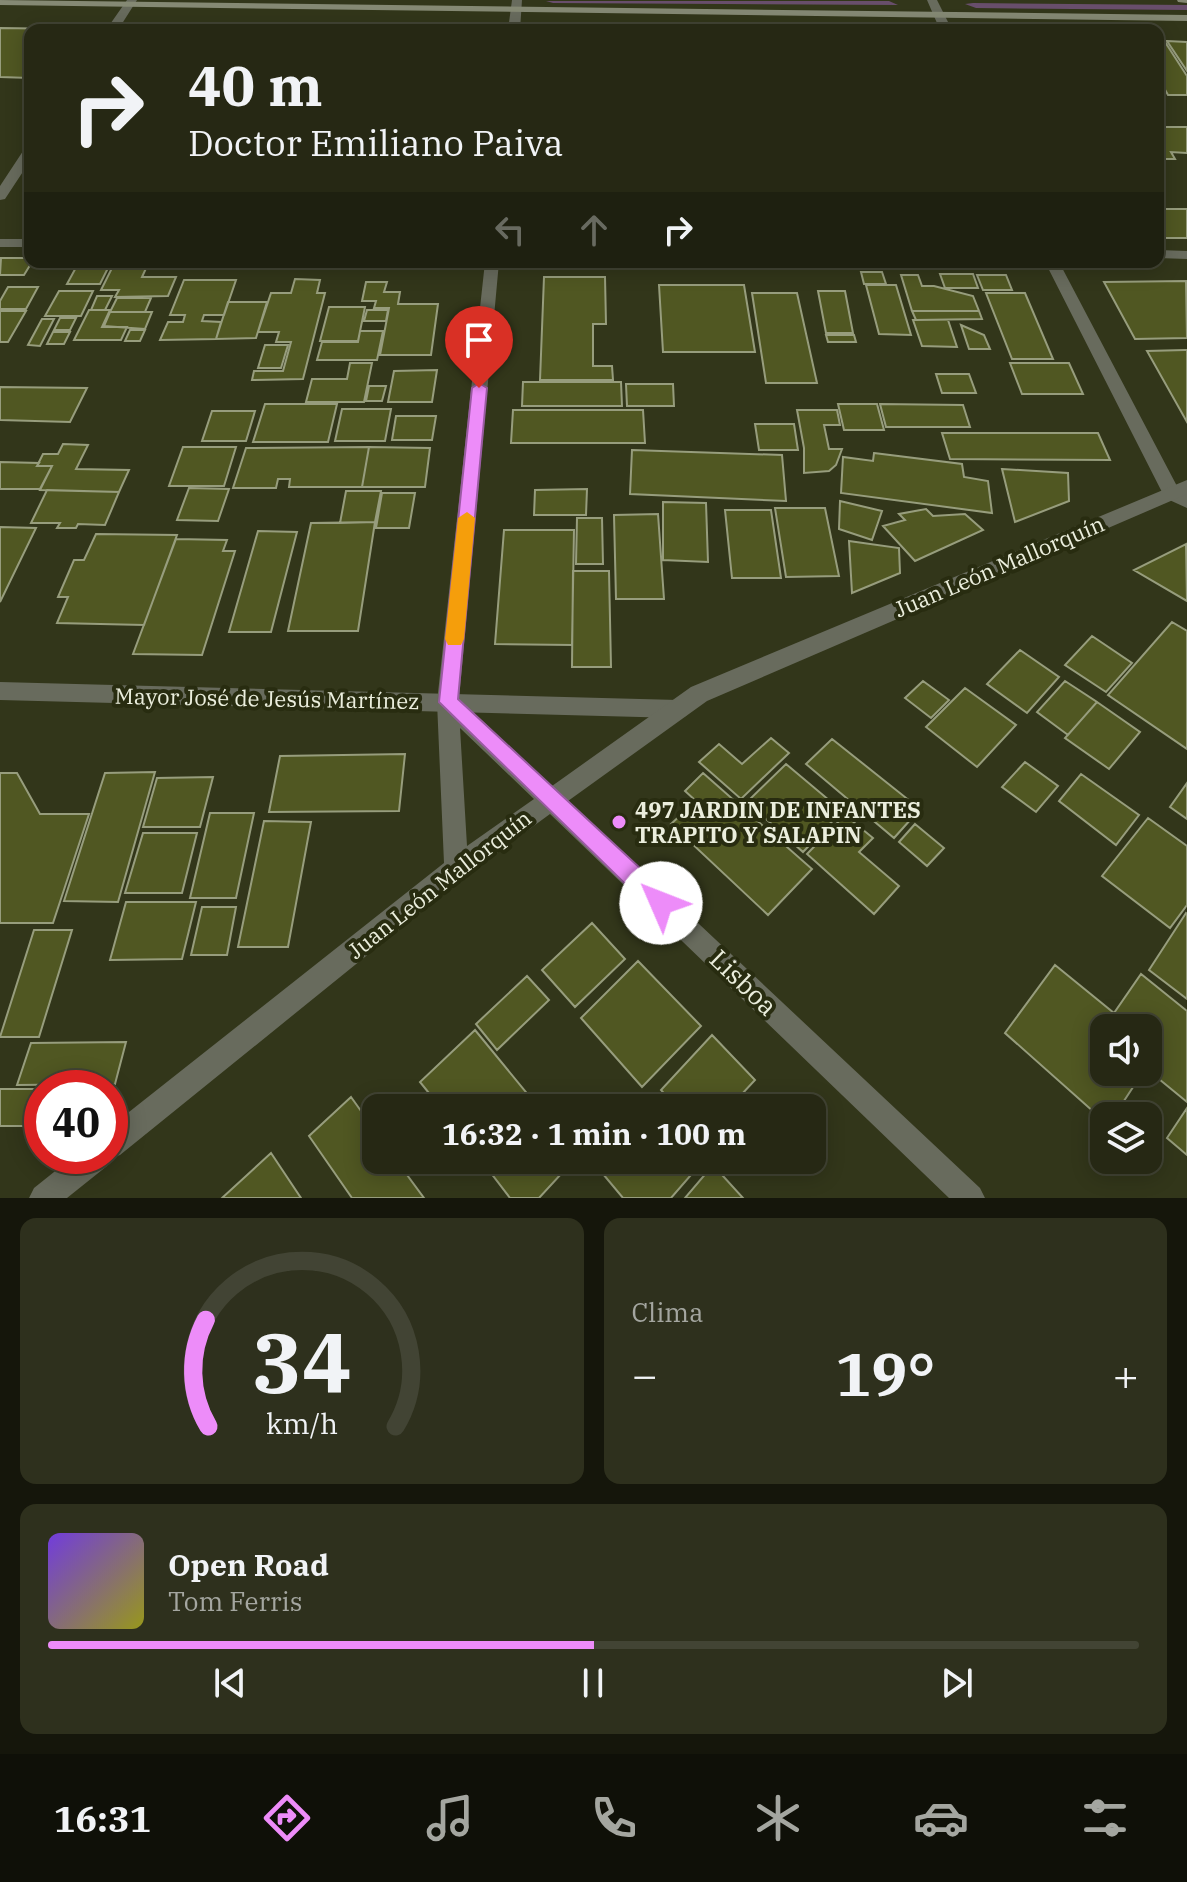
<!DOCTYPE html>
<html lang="es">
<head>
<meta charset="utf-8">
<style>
  body { margin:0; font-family:"IBM Plex Serif",serif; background:#2e301d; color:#f1f3f6; height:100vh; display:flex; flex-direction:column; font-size:30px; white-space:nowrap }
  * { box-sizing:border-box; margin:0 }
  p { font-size:26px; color:#a4a6a0 }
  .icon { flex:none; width:44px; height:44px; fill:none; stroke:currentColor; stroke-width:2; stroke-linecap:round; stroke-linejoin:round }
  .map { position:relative; height:1198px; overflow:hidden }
  .side { display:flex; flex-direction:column; gap:20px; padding:20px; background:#15160b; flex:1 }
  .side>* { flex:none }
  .hud { position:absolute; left:24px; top:24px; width:1140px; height:244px; border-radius:16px; box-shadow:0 4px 20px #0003,0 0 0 2px #424434; background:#262814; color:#f1f3f6; overflow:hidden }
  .fabs { position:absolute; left:1090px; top:1014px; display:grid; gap:16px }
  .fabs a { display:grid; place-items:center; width:72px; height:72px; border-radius:16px; background:#262814; box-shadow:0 4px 20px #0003,0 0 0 2px #424434; font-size:40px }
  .speed { position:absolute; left:24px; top:1070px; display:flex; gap:16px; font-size:40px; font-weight:700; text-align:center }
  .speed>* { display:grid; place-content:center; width:104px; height:104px; border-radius:50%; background:#262814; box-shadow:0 4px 20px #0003,0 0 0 2px #424434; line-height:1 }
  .speed .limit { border:12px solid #d22; background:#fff; color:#111 }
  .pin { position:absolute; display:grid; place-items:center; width:68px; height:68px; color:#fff; margin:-82px -34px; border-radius:50% 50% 50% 0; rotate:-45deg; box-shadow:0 0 8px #0007 }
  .pin .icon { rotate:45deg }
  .me { position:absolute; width:88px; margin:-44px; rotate:314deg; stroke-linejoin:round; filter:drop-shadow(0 0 6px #0008) }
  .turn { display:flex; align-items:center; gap:28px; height:168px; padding:0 32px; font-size:36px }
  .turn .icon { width:104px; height:104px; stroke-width:2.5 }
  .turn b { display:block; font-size:56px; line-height:68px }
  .lanes { display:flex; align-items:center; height:76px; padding:0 32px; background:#0003; justify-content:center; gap:40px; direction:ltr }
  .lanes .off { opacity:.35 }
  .big { font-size:60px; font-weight:800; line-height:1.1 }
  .side .widget { flex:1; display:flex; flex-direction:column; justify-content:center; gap:12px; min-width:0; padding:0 28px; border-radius:16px; background:#2e301d }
  .side .dial { align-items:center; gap:0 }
  .dial svg { height:208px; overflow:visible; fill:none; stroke:#424434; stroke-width:7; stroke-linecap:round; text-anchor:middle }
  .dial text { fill:#f1f3f6; stroke:none }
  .song { display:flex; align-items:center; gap:24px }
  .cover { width:96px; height:96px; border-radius:12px; background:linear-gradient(135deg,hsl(260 70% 55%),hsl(60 70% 35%)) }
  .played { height:8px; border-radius:4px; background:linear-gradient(90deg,#ed8cf9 50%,#424434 50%) }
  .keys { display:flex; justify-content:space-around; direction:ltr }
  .heat { display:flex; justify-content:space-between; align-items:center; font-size:44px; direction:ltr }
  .side .tiles { flex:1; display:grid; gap:20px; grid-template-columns:1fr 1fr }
  .widget:last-child { grid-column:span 2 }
  .trip { position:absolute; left:362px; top:1094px; width:464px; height:80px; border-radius:16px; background:#262814; box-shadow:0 4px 20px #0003,0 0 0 2px #424434; font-weight:800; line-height:80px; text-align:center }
  .dock { display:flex; height:128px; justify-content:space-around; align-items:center; background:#0f1008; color:#a4a6a0 }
  .dock .icon { width:56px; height:56px }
  .dock .on { color:#ed8cf9 }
  .dock b { font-size:36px; color:#f1f3f6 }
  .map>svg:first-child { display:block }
  .green { fill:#684e6b }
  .building { fill:#505722; stroke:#979d7d; stroke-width:2 }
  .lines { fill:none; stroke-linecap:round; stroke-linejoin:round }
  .minor { fill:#686b5d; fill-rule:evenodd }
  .tertiary { fill:#686b5d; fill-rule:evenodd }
  .secondary { fill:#858974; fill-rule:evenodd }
  .route { fill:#ed8cf9; stroke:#9a5ba2; stroke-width:2 }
  .slow { fill:#f59e0b }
  .poi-dot { fill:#ed8cf9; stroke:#282c10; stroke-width:3 }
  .labels { text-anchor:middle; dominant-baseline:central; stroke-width:8; stroke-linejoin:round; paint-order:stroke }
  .street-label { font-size:22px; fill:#ebeedd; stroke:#282c10 }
  .poi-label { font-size:22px; font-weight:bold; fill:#ebeedd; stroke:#282c10; text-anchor:start }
  .near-street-label { font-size:26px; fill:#ebeedd; stroke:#282c10 }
</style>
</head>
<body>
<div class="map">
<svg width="1187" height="1198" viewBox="0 0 1187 1198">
  <rect width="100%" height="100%" fill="#32361a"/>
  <!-- green -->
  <path class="green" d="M546,1H889L898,5L553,3Z
    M973,3L1187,5V10L976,8L965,4Z"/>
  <!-- building -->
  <path class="building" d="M425,24L424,30H373L374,25Z
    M145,26L204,27L202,30H143Z
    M0,28L70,29L30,30V78L0,77Z
    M1167,41L1187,42V71Z
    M1158,42H1165L1187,76V95H1168L1158,77Z
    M1158,127H1187V153L1171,152L1175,159H1158Z
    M1158,209H1187V238H1161Z
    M1,258H30L32,262L24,275H0Z
    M79,262H111L100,284H67Z
    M114,264H148L142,277H176L168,296L115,297L119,290H101Z
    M861,272H882L886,284H864Z
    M940,274H973L978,288H945Z
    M901,275H918L922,286H934L973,296L979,311H912Z
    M977,275H1006L1012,290H983Z
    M544,277H605L606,324H593V366H612L613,380H540Z
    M295,279L320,280L317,293H325L303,379L252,380L254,371H283L291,342H276L279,332H258L271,293H291Z
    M184,280H236L224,315H204L202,321L221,322L216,339L160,340L168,322H183L185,315H170Z
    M1186,281L1187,338L1135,339L1104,282Z
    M366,282H387L384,292H400L398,304H438L431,355H380L389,308H374L376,301H362Z
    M659,285H744L755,352H663Z
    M866,285H896L911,335L879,334Z
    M8,287H38L26,309H0V301Z
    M59,291H93L81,316H45Z
    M818,291H845L853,333H826Z
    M752,293H797L817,383H766Z
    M986,293H1025L1053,359H1012Z
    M97,296H112L105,310H91Z
    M117,298H151L145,312H110Z
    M228,302H267L256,338L216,339Z
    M329,307H365L358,341H320Z
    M89,310H110L102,327H127L121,340H74Z
    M367,310H388L386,321H364Z
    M0,311H26L8,342H0Z
    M912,311H979L982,319L916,320Z
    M110,312H152L145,329L104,326Z
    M60,318H76L70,330H54Z
    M42,319H54L40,346L28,345Z
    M913,320H948L957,347L922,346Z
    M961,325L984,335L990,349H969Z
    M130,330H145L140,341H125Z
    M360,331H383L377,360H317L322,342H358Z
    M53,332H70L64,344H47Z
    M826,335H854L856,342H828Z
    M265,345H288L281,368H258Z
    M1185,350H1187V422L1147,351Z
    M350,363H372L364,402H306L312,379H347Z
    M1010,363H1069L1083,394H1022Z
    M437,370L432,402H388L394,371Z
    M936,374H969L976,393H942Z
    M523,382H621L622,406H522Z
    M626,384H673L674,406H627Z
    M369,386H386L382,401H366Z
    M0,387L87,388L70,422L0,420Z
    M265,404H337L328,442H253Z
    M838,404H877L884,430H844Z
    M880,404L963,405L970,427H886Z
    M342,409H391L385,441H335Z
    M513,410H643L645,443H511Z
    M797,410H837L840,425H824L829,449H842L836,465L829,471L804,473V448Z
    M212,411H255L246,441H202Z
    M396,416H436L432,440H392Z
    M755,424H794L798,450H759Z
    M942,433H1098L1110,460L950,459Z
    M63,444L88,445L76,469L129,470L119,492L40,490L52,466H37L43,454H58Z
    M183,447H236L224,486H169Z
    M369,447L362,487H289L290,479H278L276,488H233L246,448Z
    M369,447L430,448L425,487H362Z
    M632,450L782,455L786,501L630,494Z
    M874,453L962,464L964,477L988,481L992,513L841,493L843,457L873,461Z
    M0,462L39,463L37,466H52L40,489H0Z
    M1002,469L1068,473L1069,501L1015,522Z
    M189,488L229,489L218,521L177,520Z
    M587,489L586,515H534L535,490Z
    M47,490L119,492L105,525L78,524L76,528H57L60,523H31Z
    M346,491H381L375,522L340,523Z
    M382,493H415L409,528H376Z
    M840,501L882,511L872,540L839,529Z
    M663,502L706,503L708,562L663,560Z
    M775,508H825L839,576L786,577Z
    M926,509L933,516L965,514L983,530L915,561L883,526L905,520L899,514Z
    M725,510H771L781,578H732Z
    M658,514L664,599H616L614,515Z
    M577,518H602L603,564H576Z
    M375,522L358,631H288L311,523Z
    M0,527L36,528L0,602Z
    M504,530H574L572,645L495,644Z
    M258,531L297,532L271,632H229Z
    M96,534L177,535L144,625L57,623L68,597H58L74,560H84Z
    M176,539L227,540L223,551H235L202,655L133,654Z
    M849,541L899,548L900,573L852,593Z
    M1186,544L1187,601L1134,570Z
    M573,571H609L611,667H572Z
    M1172,622L1187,631V749L1108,695Z
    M1092,636L1132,663L1106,692L1065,665Z
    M1020,650L1059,677L1027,713L987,684Z
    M923,681L949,700L931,718L905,698Z
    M1065,681L1097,702L1068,735L1037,712Z
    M965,688L1016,725L977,767L926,727Z
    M1097,702L1140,732L1109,769L1065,738Z
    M771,738L789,753L741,799L699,762L719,744L742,764Z
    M832,739L920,809L894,838L806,764Z
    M405,754L399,811L269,812L280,756Z
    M1025,762L1058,786L1036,812L1002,787Z
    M786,764L842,811L803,852L747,802Z
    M155,772L118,902L64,901L105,773Z
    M0,773H17L40,814H89L53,923H0Z
    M703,773L812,869L768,915L671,824L696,801L685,791Z
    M1081,774L1139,815L1116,845L1059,801Z
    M213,777L200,827H143L157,778Z
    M1187,783V819L1170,807Z
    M210,813H254L236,898H190Z
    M845,815L873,838L859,852L899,886L874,914L807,854Z
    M1148,818L1187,846V905L1170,928L1102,876Z
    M264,821L311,822L288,947H238Z
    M915,824L944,848L927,866L899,842Z
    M143,833H197L182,893H125Z
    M126,902H196L182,959L110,960Z
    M202,907H236L227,955H191Z
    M1186,913L1187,914V999L1149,970Z
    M592,923L625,959L575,1007L542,970Z
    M34,930H72L39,1037H0Z
    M638,961L701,1026L642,1087L581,1018Z
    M1055,965L1114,1013L1141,974L1187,1011V1102L1148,1070V1028H1104V1072H1143L1114,1116H1104V1121L1005,1033Z
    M527,976L549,1000L497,1050L476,1024Z
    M475,1030L539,1108H441L420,1082Z
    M712,1035L755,1080L729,1108H677L661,1090Z
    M126,1042L115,1084L17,1085L31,1043Z
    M0,1089H42V1126H0Z
    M351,1097L376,1132V1160H396L424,1198H352L309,1136Z
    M1187,1108V1155L1167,1138Z
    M271,1153L301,1198H222Z
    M481,1160H574L539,1198H510Z
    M606,1160H704L671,1198H623L598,1168Z
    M713,1165L743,1198H685Z"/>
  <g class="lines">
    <!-- minor -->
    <path class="minor" d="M127,0H137L118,30H106Z
      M927,0H937L952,30H940Z
      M30,147V161L5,199L0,200V186L25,148Z
      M0,239H30V247H0Z
      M1158,250L1187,251V259L1158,258Z
      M1045,262H1059L1178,488L1187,493V508L1165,498Z
      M0,682L678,700L686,702L689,709L686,716L678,718L0,700Z"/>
    <!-- tertiary -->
    <path class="tertiary" d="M512,0H522L520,30H508Z
      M485,262H499L459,699L552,786L691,687L1187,480V494L707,701L568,801L980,1188L985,1198H949L550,814L465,876L120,1155L110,1159L107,1166L67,1198H29L34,1188L74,1156H110V1127L444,863L437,702ZM460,728L534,799L467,846Z"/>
    <!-- secondary -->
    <path class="secondary" d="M0,0L1187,15V21L0,5Z
      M1177,0H1187V3L1178,2Z"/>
  </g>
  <!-- route -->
  <path class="route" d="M479,383L487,388L458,699L669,895L672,903L669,911L661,914L653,911L439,702L472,388Z"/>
  <!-- slow -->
  <path class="slow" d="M467,512L475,518L464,639L461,645H448L445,639L458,518Z"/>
  <!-- markers -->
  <circle class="poi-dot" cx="619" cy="822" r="8"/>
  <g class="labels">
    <!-- street labels -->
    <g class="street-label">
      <text transform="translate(999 566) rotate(-23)">Juan León Mallorquín</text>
      <text transform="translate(267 698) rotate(1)">Mayor José de Jesús Martínez</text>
      <text transform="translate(439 884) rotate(-38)">Juan León Mallorquín</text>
    </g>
    <!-- poi labels -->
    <g class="poi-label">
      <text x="635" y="809">497 JARDIN DE INFANTES<tspan x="635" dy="25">TRAPITO Y SALAPIN</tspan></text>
    </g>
    <!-- near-street labels -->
    <g class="near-street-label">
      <text transform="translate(744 982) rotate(44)">Lisboa</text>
    </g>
  </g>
</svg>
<div class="fabs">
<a><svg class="icon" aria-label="sound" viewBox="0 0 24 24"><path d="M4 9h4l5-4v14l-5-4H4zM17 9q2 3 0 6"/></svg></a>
<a><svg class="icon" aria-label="layers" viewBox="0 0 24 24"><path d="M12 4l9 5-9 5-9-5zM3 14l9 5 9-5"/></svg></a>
</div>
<div class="speed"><div class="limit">40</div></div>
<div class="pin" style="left:479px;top:388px;background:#d93025"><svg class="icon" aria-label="arrive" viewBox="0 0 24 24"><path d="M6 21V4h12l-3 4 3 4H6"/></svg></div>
<svg class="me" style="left:661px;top:903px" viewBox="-20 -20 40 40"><circle r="19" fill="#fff"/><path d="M0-13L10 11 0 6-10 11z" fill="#ed8cf9"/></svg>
<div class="trip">16:32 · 1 min · 100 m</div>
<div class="hud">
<div class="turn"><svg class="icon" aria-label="right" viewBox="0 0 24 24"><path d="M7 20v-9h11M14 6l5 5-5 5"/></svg><div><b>40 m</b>Doctor Emiliano Paiva</div></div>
<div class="lanes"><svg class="icon off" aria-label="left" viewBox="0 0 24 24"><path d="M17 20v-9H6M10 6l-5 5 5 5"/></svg><svg class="icon off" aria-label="ahead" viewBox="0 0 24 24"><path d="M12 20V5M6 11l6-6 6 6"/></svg><svg class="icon" aria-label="right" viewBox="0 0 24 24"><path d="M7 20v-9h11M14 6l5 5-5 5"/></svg></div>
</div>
</div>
<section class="side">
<div class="tiles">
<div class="widget dial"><svg viewBox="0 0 100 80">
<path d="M14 69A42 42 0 1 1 86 69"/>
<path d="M14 69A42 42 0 0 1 13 28" stroke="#ed8cf9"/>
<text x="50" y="56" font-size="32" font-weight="700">34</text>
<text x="50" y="72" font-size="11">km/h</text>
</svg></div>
<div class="widget"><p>Clima</p>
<div class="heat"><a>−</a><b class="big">19°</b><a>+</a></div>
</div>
<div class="widget">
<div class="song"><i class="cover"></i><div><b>Open Road</b><p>Tom Ferris</p></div></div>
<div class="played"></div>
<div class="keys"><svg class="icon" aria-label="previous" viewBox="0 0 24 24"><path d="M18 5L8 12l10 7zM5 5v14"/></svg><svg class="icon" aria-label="pause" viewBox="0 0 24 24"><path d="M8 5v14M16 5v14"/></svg><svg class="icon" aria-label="next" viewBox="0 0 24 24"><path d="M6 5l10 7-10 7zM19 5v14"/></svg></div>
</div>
</div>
</section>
<nav class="dock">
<b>16:31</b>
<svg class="icon on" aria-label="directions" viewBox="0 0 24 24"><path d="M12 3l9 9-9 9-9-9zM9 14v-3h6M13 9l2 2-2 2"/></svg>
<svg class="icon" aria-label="music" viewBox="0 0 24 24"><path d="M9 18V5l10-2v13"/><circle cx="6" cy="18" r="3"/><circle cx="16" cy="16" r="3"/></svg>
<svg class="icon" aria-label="phone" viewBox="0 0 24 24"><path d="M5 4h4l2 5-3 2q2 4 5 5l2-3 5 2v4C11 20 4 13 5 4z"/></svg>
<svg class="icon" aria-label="climate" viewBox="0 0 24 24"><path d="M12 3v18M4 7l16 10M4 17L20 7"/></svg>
<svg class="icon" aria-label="car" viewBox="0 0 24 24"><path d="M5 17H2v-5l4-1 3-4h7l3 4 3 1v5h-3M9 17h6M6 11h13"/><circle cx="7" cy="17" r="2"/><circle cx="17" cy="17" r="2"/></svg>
<svg class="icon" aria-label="filters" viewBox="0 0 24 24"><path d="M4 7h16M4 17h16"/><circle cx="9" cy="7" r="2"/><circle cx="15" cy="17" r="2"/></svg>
</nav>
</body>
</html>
